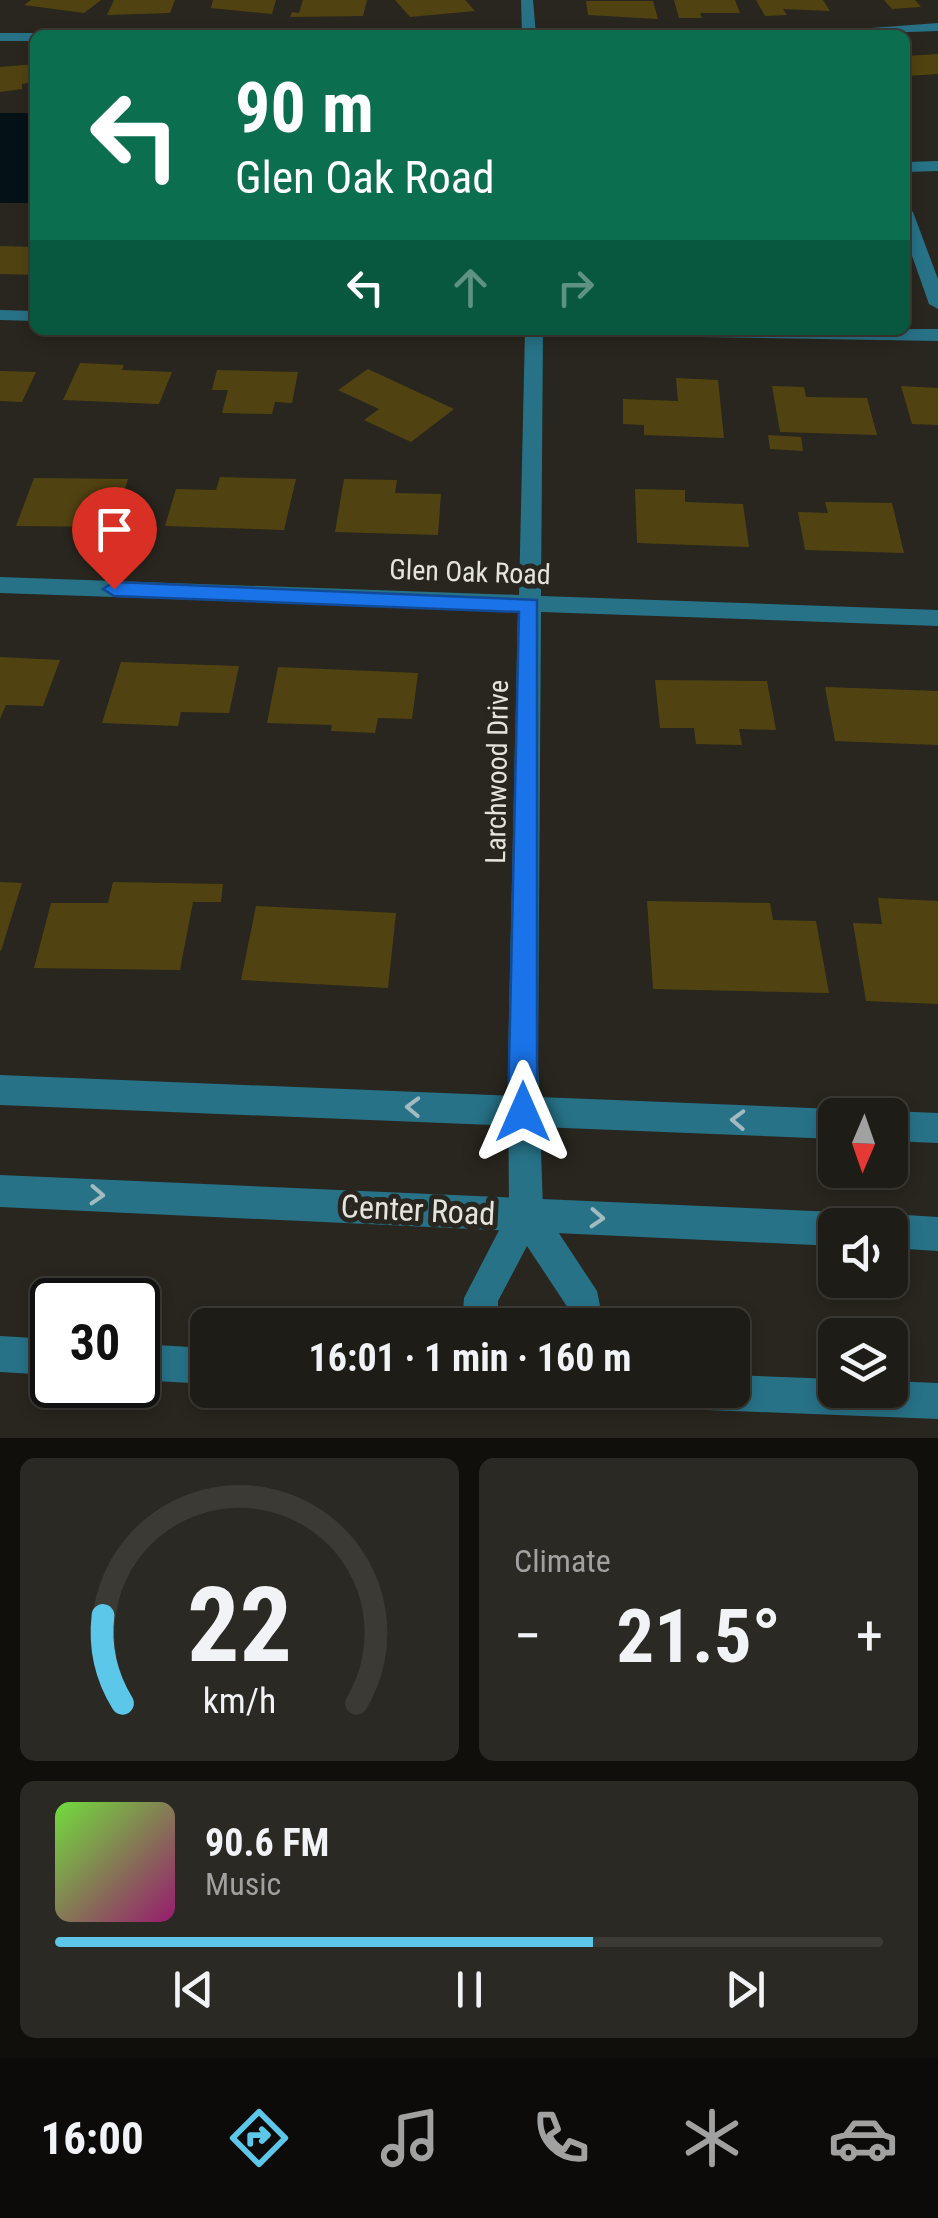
<!DOCTYPE html>
<html lang="en">
<head>
<meta charset="utf-8">
<style>
  body { margin:0; font-family:"Roboto Condensed",sans-serif; background:#2b2923; color:#f1f3f6; height:100vh; display:flex; flex-direction:column; font-size:38px; white-space:nowrap }
  * { box-sizing:border-box; margin:0 }
  p { font-size:32px; color:#a1a1a1 }
  .icon { flex:none; width:55px; height:55px; fill:none; stroke:currentColor; stroke-width:2; stroke-linecap:round; stroke-linejoin:round }
  .map { position:relative; height:1438px; overflow:hidden }
  .details { display:flex; flex-direction:column; gap:20px; padding:20px; background:#100f0c; flex:1 }
  .details>* { flex:none }
  .top-card { position:absolute; left:30px; top:30px; width:880px; height:305px; border-radius:15px; box-shadow:0 5px 15px #0003,0 0 0 2px #3c3a35; background:#0b6e4f; color:#fff; overflow:hidden }
  .needle { width:65px; rotate:182deg }
  .buttons { position:absolute; left:818px; top:1098px; display:grid; gap:20px }
  .buttons a { display:grid; place-items:center; width:90px; height:90px; border-radius:15px; background:#1e1c16; box-shadow:0 5px 15px #0003,0 0 0 2px #3c3a35; font-size:50px }
  .speed { position:absolute; left:30px; top:1278px; display:flex; gap:20px; font-size:50px; font-weight:700; text-align:center }
  .speed>* { display:grid; place-content:center; width:130px; height:130px; border-radius:50%; background:#1e1c16; box-shadow:0 5px 15px #0003,0 0 0 2px #3c3a35; line-height:1 }
  .speed .limit { border:5px solid #111; border-radius:15px; background:#fff; color:#111 }
  .pin { position:absolute; display:grid; place-items:center; width:85px; height:85px; color:#fff; margin:-102px -42px; border-radius:50% 50% 50% 0; rotate:-45deg; box-shadow:0 0 10px #0007 }
  .pin .icon { rotate:45deg }
  .me { position:absolute; width:110px; margin:-55px; rotate:0deg; stroke-linejoin:round; filter:drop-shadow(0 0 8px #0008) }
  .turn { display:flex; align-items:center; gap:35px; height:210px; padding:0 40px; font-size:45px }
  .turn .icon { width:130px; height:130px; stroke-width:2.5 }
  .turn b { display:block; font-size:70px; line-height:85px }
  .lanes { display:flex; align-items:center; height:95px; padding:0 40px; background:#0003; justify-content:center; gap:50px; direction:ltr }
  .lanes .off { opacity:.35 }
  .big { font-size:75px; font-weight:700; line-height:1.1 }
  .details .widget { flex:1; display:flex; flex-direction:column; justify-content:center; gap:15px; min-width:0; padding:0 35px; border-radius:15px; background:#2b2923 }
  .details .dial { align-items:center; gap:0 }
  .dial svg { height:260px; overflow:visible; fill:none; stroke:#3c3a35; stroke-width:7; stroke-linecap:round; text-anchor:middle }
  .dial text { fill:#f1f3f6; stroke:none }
  .song { display:flex; align-items:center; gap:30px }
  .cover { width:120px; height:120px; border-radius:15px; background:linear-gradient(135deg,hsl(100 70% 55%),hsl(320 70% 35%)) }
  .played { height:10px; border-radius:5px; background:linear-gradient(90deg,#5cc7e8 65%,#3c3a35 65%) }
  .keys { display:flex; justify-content:space-around; direction:ltr }
  .heat { display:flex; justify-content:space-between; align-items:center; font-size:55px; direction:ltr }
  .details .tiles { flex:1; display:grid; gap:20px; grid-template-columns:1fr 1fr }
  .widget:last-child { grid-column:span 2 }
  .trip { position:absolute; left:190px; top:1308px; width:560px; height:100px; border-radius:15px; background:#1e1c16; box-shadow:0 5px 15px #0003,0 0 0 2px #3c3a35; font-weight:700; line-height:100px; text-align:center }
  .tab-bar { display:flex; height:160px; justify-content:space-around; align-items:center; background:#0c0b09; color:#a1a1a1 }
  .tab-bar .icon { width:70px; height:70px }
  .tab-bar .active { color:#5cc7e8 }
  .tab-bar b { font-size:45px; color:#f1f3f6 }
  .map>svg:first-child { display:block }
  .water { fill:#041217 }
  .building { fill:#514311 }
  .lines { fill:none; stroke-linecap:round; stroke-linejoin:round }
  .minor { fill:#277287; fill-rule:evenodd }
  .tertiary { fill:#277287; fill-rule:evenodd }
  .oneway { stroke:#a2bbc0 }
  .route { fill:#1a73e8; stroke:#114b97; stroke-width:2.5 }
  .labels { text-anchor:middle; dominant-baseline:central; stroke-width:10; stroke-linejoin:round; paint-order:stroke }
  .street-label { font-size:28px; fill:#e5e3de; stroke:#28261e }
  .near-street-label { font-size:32px; fill:#e5e3de; stroke:#28261e }
</style>
</head>
<body>
<div class="map">
<svg width="938" height="1438" viewBox="0 0 938 1438">
  <rect width="100%" height="100%" fill="#28261e"/>
  <!-- water -->
  <path class="water" d="M0,113H35V203H0Z"/>
  <!-- building -->
  <path class="building" d="M31,0H101L84,13L24,5Z
    M114,0H175L170,13L107,15Z
    M213,0H276L272,14L211,8Z
    M303,0H367L363,16L290,17L292,12L299,13Z
    M395,0H465L475,11L410,17Z
    M674,0H735L740,13H700L702,18H679Z
    M756,0H823L830,11L783,9L787,15L765,16Z
    M884,0H915L921,7L892,9Z
    M586,1H653L658,19L588,15Z
    M938,54V74L905,76V56Z
    M35,64V82L22,84V89L0,92V67Z
    M0,246L35,247V275L0,274Z
    M80,363L124,365L122,370L172,372L159,404L63,400Z
    M368,369L454,409L411,442L364,420L379,409L338,390Z
    M217,370L298,372L292,403L275,402L272,414L222,413L228,390H212Z
    M0,371L36,372L22,402L0,401Z
    M676,378L718,380L724,438L644,435V425L623,424V399L678,401Z
    M772,386L804,387L806,397L867,398L877,435L780,432Z
    M901,386L938,388V425L912,424Z
    M768,435L801,437L803,451L770,449Z
    M220,477L296,479L284,530L165,526L176,489L216,490Z
    M34,478L128,479L114,527L16,526Z
    M344,479L397,480L395,493L441,494L438,535L335,532Z
    M635,489L685,490V502L743,504L749,547L637,543Z
    M825,502L892,503L904,553L805,550L798,512L828,513Z
    M0,657L60,660L43,706L6,705L0,719Z
    M121,662L239,666L229,713L181,712L178,726L102,723Z
    M278,667L418,673L412,719L378,718L375,733L331,731L332,725L267,723Z
    M655,680L767,681L776,730L739,729L742,745L696,744L694,728H660Z
    M825,687L938,691V745L835,741Z
    M0,882L22,883L1,951L0,950Z
    M113,882L223,884L221,902H193L180,970L34,968L51,903H108Z
    M878,898L938,901V1004L866,1001L853,923L882,924Z
    M647,901L770,903L773,920L816,921L829,993L653,989Z
    M256,906L396,913L388,988L241,980Z"/>
  <g class="lines">
    <!-- minor -->
    <path class="minor" d="M521,0H533L536,35H522Z
      M938,23V31L824,35L831,31Z
      M0,33H35L40,35H35V41H0Z
      M938,161V171L905,172V162Z
      M905,207L913,212L938,279V309L929,304L905,236Z
      M0,310L35,311V321L0,320Z
      M938,329V341L638,336L629,330Z
      M525,330H543L541,596L938,610V626L541,612L538,1063L543,1209L597,1291L604,1325H568V1308L527,1246L498,1301V1325H462L464,1298L509,1211L508,1063L518,611L0,593V577L519,595Z
      M0,1336L52,1339V1375L0,1372Z
      M138,1344L208,1348V1384L138,1380Z
      M732,1375L835,1379V1390H890V1381L938,1383V1419L657,1408L644,1403L639,1390H732Z"/>
    <!-- tertiary -->
    <path class="tertiary" d="M0,1075L835,1109L847,1115H835V1139L0,1105Z
      M890,1111L938,1113V1143L890,1141V1115H879Z
      M0,1175L835,1212L847,1217L850,1225H835V1246L0,1207Z
      M890,1214L938,1217V1251L890,1248V1225H876L878,1219Z"/>
  </g>
  <!-- one-way arrows -->
  <defs><path id="oneway-chevron" d="M-2-3.5L2.5 0L-2 3.5" fill="none" stroke-width="1.6" stroke-linecap="round" stroke-linejoin="round" transform="scale(2.5)"/></defs>
  <g class="oneway">
    <use href="#oneway-chevron" transform="translate(413 1107) rotate(-178)"/>
    <use href="#oneway-chevron" transform="translate(738 1120) rotate(-178)"/>
    <use href="#oneway-chevron" transform="translate(97 1195) rotate(3)"/>
    <use href="#oneway-chevron" transform="translate(597 1218) rotate(3)"/>
  </g>
  <!-- route -->
  <path class="route" d="M114,582L537,600V1112L533,1121L523,1125L513,1121L508,1112L519,612L114,596L103,589Z"/>
  <g class="labels">
    <!-- street labels -->
    <g class="street-label">
      <text transform="translate(470 572) rotate(2)">Glen Oak Road</text>
      <text transform="translate(497 772) rotate(-89)">Larchwood Drive</text>
    </g>
    <!-- near-street labels -->
    <g class="near-street-label">
      <text transform="translate(418 1210) rotate(3)">Center Road</text>
    </g>
  </g>
</svg>
<div class="buttons">
<a><svg class="needle" viewBox="-14 -14 28 28"><path d="M0-13l5 13h-10z" fill="#e53935"/><path d="M0 13l5-13h-10z" fill="#a1a1a1"/></svg></a>
<a><svg class="icon" aria-label="sound" viewBox="0 0 24 24"><path d="M4 9h4l5-4v14l-5-4H4zM17 9q2 3 0 6"/></svg></a>
<a><svg class="icon" aria-label="layers" viewBox="0 0 24 24"><path d="M12 4l9 5-9 5-9-5zM3 14l9 5 9-5"/></svg></a>
</div>
<div class="speed"><div class="limit">30</div></div>
<div class="pin" style="left:114px;top:589px;background:#d93025"><svg class="icon" aria-label="arrive" viewBox="0 0 24 24"><path d="M6 21V4h12l-3 4 3 4H6"/></svg></div>
<svg class="me" style="left:523px;top:1112px" viewBox="-20 -20 40 40"><path d="M0-17L14 15 0 8-14 15z" fill="#1a73e8" stroke="#fff" stroke-width="4"/></svg>
<div class="trip">16:01 · 1 min · 160 m</div>
<div class="top-card">
<div class="turn"><svg class="icon" aria-label="left" viewBox="0 0 24 24"><path d="M17 20v-9H6M10 6l-5 5 5 5"/></svg><div><b>90 m</b>Glen Oak Road</div></div>
<div class="lanes"><svg class="icon" aria-label="left" viewBox="0 0 24 24"><path d="M17 20v-9H6M10 6l-5 5 5 5"/></svg><svg class="icon off" aria-label="ahead" viewBox="0 0 24 24"><path d="M12 20V5M6 11l6-6 6 6"/></svg><svg class="icon off" aria-label="right" viewBox="0 0 24 24"><path d="M7 20v-9h11M14 6l5 5-5 5"/></svg></div>
</div>
</div>
<section class="details">
<div class="tiles">
<div class="widget dial"><svg viewBox="0 0 100 80">
<path d="M14 69A42 42 0 1 1 86 69"/>
<path d="M14 69A42 42 0 0 1 8 42" stroke="#5cc7e8"/>
<text x="50" y="56" font-size="32" font-weight="700">22</text>
<text x="50" y="72" font-size="11">km/h</text>
</svg></div>
<div class="widget"><p>Climate</p>
<div class="heat"><a>−</a><b class="big">21.5°</b><a>+</a></div>
</div>
<div class="widget">
<div class="song"><i class="cover"></i><div><b>90.6 FM</b><p>Music</p></div></div>
<div class="played"></div>
<div class="keys"><svg class="icon" aria-label="previous" viewBox="0 0 24 24"><path d="M18 5L8 12l10 7zM5 5v14"/></svg><svg class="icon" aria-label="pause" viewBox="0 0 24 24"><path d="M8 5v14M16 5v14"/></svg><svg class="icon" aria-label="next" viewBox="0 0 24 24"><path d="M6 5l10 7-10 7zM19 5v14"/></svg></div>
</div>
</div>
</section>
<nav class="tab-bar">
<b>16:00</b>
<svg class="icon active" aria-label="directions" viewBox="0 0 24 24"><path d="M12 3l9 9-9 9-9-9zM9 14v-3h6M13 9l2 2-2 2"/></svg>
<svg class="icon" aria-label="music" viewBox="0 0 24 24"><path d="M9 18V5l10-2v13"/><circle cx="6" cy="18" r="3"/><circle cx="16" cy="16" r="3"/></svg>
<svg class="icon" aria-label="phone" viewBox="0 0 24 24"><path d="M5 4h4l2 5-3 2q2 4 5 5l2-3 5 2v4C11 20 4 13 5 4z"/></svg>
<svg class="icon" aria-label="climate" viewBox="0 0 24 24"><path d="M12 3v18M4 7l16 10M4 17L20 7"/></svg>
<svg class="icon" aria-label="car" viewBox="0 0 24 24"><path d="M5 17H2v-5l4-1 3-4h7l3 4 3 1v5h-3M9 17h6M6 11h13"/><circle cx="7" cy="17" r="2"/><circle cx="17" cy="17" r="2"/></svg>
</nav>
</body>
</html>
